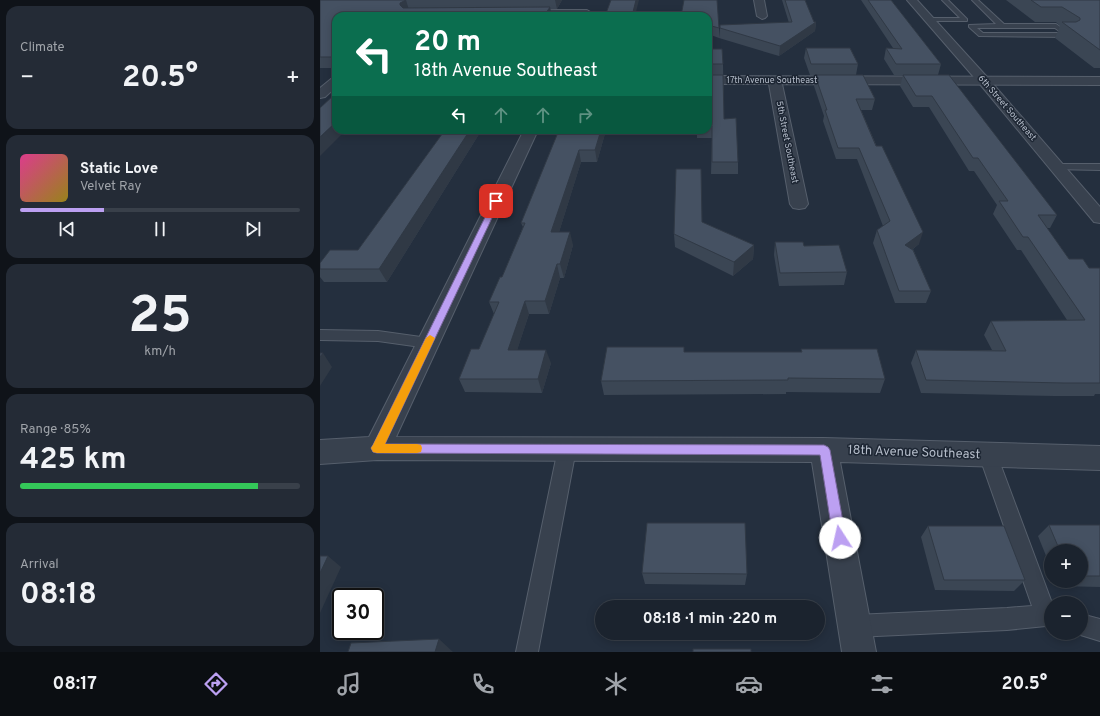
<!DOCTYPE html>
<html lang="en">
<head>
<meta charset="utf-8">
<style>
  body { margin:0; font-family:Overpass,sans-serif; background:#242b36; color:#f1f3f6; height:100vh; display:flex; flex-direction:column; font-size:15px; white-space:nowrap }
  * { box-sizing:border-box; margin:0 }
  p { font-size:13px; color:#a0a4aa }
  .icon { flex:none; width:22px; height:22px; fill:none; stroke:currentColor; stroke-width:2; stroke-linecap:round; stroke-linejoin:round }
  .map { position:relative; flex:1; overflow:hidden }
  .details { display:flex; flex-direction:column; gap:6px; padding:6px; background:#0f1319; width:320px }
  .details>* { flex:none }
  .banner { position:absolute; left:12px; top:12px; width:380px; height:122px; border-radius:12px; box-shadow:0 2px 10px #0003,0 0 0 1px #39404a; background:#0b6e4f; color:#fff; overflow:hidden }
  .tools { position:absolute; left:724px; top:544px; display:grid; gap:8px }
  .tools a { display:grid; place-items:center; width:44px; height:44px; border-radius:50%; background:#1b232e; box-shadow:0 2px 10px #0003,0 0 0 1px #39404a; font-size:20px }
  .speed { position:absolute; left:12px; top:588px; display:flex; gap:8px; font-size:20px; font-weight:700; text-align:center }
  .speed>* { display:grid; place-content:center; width:52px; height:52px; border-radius:50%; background:#1b232e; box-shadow:0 2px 10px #0003,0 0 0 1px #39404a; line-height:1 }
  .speed .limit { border:2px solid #111; border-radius:6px; background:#fff; color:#111 }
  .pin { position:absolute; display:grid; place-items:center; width:34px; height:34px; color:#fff; margin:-17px; border-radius:8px; box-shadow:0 2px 6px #0006 }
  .me { position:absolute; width:44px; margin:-22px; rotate:350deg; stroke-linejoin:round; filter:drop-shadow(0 0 3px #0008) }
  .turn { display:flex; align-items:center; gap:14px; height:84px; padding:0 16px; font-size:18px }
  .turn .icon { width:52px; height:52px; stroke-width:2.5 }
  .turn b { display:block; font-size:28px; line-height:34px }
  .lanes { display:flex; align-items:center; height:38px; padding:0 16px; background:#0003; justify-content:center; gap:20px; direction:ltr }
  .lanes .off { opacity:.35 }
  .big { font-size:30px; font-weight:700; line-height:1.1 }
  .details .tile { flex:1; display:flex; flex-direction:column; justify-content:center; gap:6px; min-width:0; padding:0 14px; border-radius:12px; background:#242b36 }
  .details .dial { align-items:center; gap:0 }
  .dial b { font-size:52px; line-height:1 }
  .song { display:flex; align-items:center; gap:12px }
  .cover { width:48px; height:48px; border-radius:6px; background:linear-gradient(135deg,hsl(330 70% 55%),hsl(50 70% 35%)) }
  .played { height:4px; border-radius:2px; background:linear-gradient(90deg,#bca0f2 30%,#39404a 30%) }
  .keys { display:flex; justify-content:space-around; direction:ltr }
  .heat { display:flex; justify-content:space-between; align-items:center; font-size:22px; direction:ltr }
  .charge { height:6px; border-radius:3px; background:linear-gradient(90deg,#34c759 85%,#39404a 0) }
  .trip { position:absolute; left:275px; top:600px; width:230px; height:40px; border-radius:20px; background:#1b232e; box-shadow:0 2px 10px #0003,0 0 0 1px #39404a; font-weight:700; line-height:40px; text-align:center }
  .menu { display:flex; height:64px; justify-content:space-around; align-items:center; background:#0b0e12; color:#a0a4aa }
  .menu .icon { width:28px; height:28px }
  .menu .active { color:#bca0f2 }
  .menu b { font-size:18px; color:#f1f3f6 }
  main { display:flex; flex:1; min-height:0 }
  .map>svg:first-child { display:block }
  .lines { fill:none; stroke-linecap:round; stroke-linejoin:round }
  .service-casing { stroke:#565f6c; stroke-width:2 }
  .minor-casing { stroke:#565f6c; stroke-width:2 }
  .tertiary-casing { stroke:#565f6c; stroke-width:2 }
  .service { fill:#38414e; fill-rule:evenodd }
  .minor { fill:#38414e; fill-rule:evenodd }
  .tertiary { fill:#38414e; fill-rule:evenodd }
  .wall { fill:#3b4654 }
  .shaded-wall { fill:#303945 }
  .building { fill:#455162; stroke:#303945 }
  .route { fill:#bca0f2; stroke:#7a689d }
  .slow { fill:#f59e0b }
  .labels { text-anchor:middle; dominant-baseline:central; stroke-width:3; stroke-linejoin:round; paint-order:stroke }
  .far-street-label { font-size:9px; fill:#b4bcc9; stroke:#1d2633 }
  .near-street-label { font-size:13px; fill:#b4bcc9; stroke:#1d2633 }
</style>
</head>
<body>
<main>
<section class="details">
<div class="tile"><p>Climate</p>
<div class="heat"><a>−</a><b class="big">20.5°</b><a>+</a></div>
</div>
<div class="tile">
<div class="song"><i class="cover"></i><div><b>Static Love</b><p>Velvet Ray</p></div></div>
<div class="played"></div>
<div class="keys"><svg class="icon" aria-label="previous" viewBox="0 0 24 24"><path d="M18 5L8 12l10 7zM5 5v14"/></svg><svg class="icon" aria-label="pause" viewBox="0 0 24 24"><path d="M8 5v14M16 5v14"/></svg><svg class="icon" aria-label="next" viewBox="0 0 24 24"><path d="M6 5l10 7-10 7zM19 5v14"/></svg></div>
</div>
<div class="tile dial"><b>25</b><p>km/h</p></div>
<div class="tile"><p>Range · 85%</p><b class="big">425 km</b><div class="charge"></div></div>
<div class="tile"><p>Arrival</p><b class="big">08:18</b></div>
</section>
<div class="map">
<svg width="780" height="652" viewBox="0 0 780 652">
  <rect width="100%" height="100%" fill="#242f3e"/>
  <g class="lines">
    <!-- service casing -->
    <g class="service-casing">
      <path id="service" d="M622,0H628L647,19V21H607L606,20L609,18H640Z
        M652,0H658L684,24H736L752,35L749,37L659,36L649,27V25L676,24ZM657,28H735L742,33H663Z
        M736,164H780V170L732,169L731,167Z
        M0,330L58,331L108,338L113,339L115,343L113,347L108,348L58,341L0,340Z
        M247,442L253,444L256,449L218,652H196L238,449L241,444Z
        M668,448L674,450L677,455L732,603L731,624L726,626L687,630L535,637L527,634L524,626L527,618L535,615L687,608L712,606L659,455L662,450Z
        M761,614L780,619V641L754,633H761Z"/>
    </g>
    <!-- minor casing -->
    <g class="minor-casing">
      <path id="minor" d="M434,0H444L447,16L445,18L442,19L437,16Z
        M202,10H267L272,13L267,16L199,15L197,13L199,11Z
        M388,76L780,77V85L462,84L488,204L485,208L479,209L473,208L470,204L449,84H388Z
        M11,79H16V87L5,97L0,98V88Z
        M204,130H218L76,437L504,438L780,446V470L520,462L556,652H522L492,462L57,460L0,464V440L49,437Z"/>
    </g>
    <!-- tertiary casing -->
    <g class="tertiary-casing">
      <path id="tertiary" d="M587,0H597L667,77L780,207V223L774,222L659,83Z"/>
    </g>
    <!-- service -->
    <use href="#service" class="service"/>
    <!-- minor -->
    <use href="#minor" class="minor"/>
    <!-- tertiary -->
    <use href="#tertiary" class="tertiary"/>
  </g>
  <!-- wall -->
  <path class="wall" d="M0,0H242L237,9L16,16V68H0Z
    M462,0H485L494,22H496L495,31L459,56L399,38L400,28L469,23Z
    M541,0H571L621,64L618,75L737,215L730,228H727L749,259L769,268H780V394H775L774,396H735L601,393L591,363L596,350H672L664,335L671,321L747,320L701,250H697L673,214L677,205L654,171H649L609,107H593L580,86L583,75H574L564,59L566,48H573Z
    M686,0H780V68H774L735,38L740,26L736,22H715Z
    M388,16L399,28V38L388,34Z
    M486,48L538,64L536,75H490L484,58Z
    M388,49L403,64L404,119L418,162V174H391L392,138H377V130H388Z
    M495,75L555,99L552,110H541L599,244L593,249L611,291L606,303H575L553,243L557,230L563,226L537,159H516L503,121L504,116L494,86Z
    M125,130H160L161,131L67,282H4L0,277V263L38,250Z
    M239,130H286L277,162H261L239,232L253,245L244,278H240L229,314H209L197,350L231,363L222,393L145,392L139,379L159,349L174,314L169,302L182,277L203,227L201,223Z
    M382,222L434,245L433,259L413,276L355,247L354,234Z
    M455,242L484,246L527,272L524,285L459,286L454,255Z
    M364,347V352H481V349L565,379L560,393L466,392V394L284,395L281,381Z
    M729,525H780V587L739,586L736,581H761V551H731V568L718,536Z
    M608,526L705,580L694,591L615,590L601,537Z
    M322,573L427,574L425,585L325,584Z"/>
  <!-- shaded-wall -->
  <path class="shaded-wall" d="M86,0L89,10L83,13L80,5V3Z
    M235,0H242L237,9Z
    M316,0H319L315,16H312Z
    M230,7L232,16H224Z
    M496,22L495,31L459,56L460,46Z
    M16,122V130H26L0,156V137Z
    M150,130H160L161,131L67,282L59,269Z
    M281,130H286L277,162L275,150Z
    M259,150L261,162L235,245L231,232Z
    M250,232L253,245L244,278L240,264Z
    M603,232L599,244L581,258L585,245Z
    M434,245L433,259L413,276L414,262Z
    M237,264L240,278L229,314L225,301Z
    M205,301L209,314L193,363L188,350Z
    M226,350L231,363L222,393L218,379Z
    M3,353L12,367L0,386V357Z
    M8,556L21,567L0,613V573Z
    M119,639L133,652H115Z"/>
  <!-- building -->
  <path class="building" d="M0,0H86L80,3V5L83,8L230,7L224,16H16V57H0Z
    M291,0H316L312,16H285Z
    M364,0H397L399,28L388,25V16H361Z
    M465,0H485L494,22H496L460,46L400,28V25L472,22Z
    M548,0H571L621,64H576L566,48L582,49Z
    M711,0H780V50L742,22H756L760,20V18L742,7H721Z
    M486,48H530L538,64H491Z
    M388,49H402L403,64H388Z
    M388,75H403L404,119L416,118L418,162H392V126H388Z
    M495,75H543L555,99H536L556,146H562L603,232L585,245L593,250L611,291H579L557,230L570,221L539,148H518L505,110H507Z
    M583,75H629L737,215H718L749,259H763L769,268H780V383H744L606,380L596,350L686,351L671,321L765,320L708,237H703L679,201H688L658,158H653L612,96H596Z
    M16,93V122L0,137V108Z
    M125,130H150L59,269H0V263L10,250H38Z
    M239,130H281L275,150H259L231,232H250L240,264H237L225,301H205L188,350H226L218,379H139L151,349H159L179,302H169L180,277H182L205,223H201Z
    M356,169H381L382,222L434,245L414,262L354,234Z
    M455,242H483L484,246L519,245L527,272L460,273Z
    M287,347H364V352H482L481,349H557L565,379L468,378V380L281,381Z
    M0,353H3L0,357Z
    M327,523H425L427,574L322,573Z
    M729,525H780V576H761V551H740Z
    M608,526H684L705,580H624Z
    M0,556H8L0,573Z
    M119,639L115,652H28L31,643Z
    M373,649H431V652H373Z"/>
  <!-- route -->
  <path class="route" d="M176,199L180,201L65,444L504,445L508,447L510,450L526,538L524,543L520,544L515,543L513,538L500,455L57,453L53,452L51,448L53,445L173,201Z"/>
  <!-- slow -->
  <path class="slow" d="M110,335L115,338L65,444H97L101,445L102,448L101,452L97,453H57L53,452L51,448L53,445L106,338Z"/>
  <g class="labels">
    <!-- far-street labels -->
    <g class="far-street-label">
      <text x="452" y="80">17th Avenue Southeast</text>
      <text transform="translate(687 108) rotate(49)">6th Street Southeast</text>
      <text transform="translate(467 142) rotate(79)">5th Street Southeast</text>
    </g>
    <!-- near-street labels -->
    <g class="near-street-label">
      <text transform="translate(594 453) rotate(2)">18th Avenue Southeast</text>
    </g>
  </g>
</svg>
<div class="tools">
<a>+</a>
<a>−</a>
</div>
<div class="speed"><div class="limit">30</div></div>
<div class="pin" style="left:176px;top:201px;background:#d93025"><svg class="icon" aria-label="arrive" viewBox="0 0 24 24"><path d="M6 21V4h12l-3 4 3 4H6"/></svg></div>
<svg class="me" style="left:520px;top:538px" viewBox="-20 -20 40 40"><circle r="19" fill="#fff"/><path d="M0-13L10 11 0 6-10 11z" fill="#bca0f2"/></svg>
<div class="trip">08:18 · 1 min · 220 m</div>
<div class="banner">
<div class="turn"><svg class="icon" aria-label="left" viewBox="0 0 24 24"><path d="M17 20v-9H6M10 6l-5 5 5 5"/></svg><div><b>20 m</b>18th Avenue Southeast</div></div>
<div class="lanes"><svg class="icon" aria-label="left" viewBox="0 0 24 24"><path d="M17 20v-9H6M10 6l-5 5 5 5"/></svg><svg class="icon off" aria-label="ahead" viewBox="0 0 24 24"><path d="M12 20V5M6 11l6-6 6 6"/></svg><svg class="icon off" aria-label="ahead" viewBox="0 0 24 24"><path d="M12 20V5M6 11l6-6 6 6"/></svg><svg class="icon off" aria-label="right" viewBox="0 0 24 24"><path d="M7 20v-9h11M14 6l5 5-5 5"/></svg></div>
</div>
</div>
</main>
<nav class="menu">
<b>08:17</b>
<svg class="icon active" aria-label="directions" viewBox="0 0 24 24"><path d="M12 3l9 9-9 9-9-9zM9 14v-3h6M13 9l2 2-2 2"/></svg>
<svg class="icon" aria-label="music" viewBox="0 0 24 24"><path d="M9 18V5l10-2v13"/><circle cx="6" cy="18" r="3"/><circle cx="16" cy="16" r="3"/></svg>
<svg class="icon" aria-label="phone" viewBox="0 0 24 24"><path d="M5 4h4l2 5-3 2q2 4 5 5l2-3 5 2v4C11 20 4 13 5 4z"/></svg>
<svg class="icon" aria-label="climate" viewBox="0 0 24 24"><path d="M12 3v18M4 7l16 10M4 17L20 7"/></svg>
<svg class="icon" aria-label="car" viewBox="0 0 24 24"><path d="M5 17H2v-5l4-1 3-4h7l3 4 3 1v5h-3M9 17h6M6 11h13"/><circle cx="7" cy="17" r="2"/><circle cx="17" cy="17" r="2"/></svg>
<svg class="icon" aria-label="filters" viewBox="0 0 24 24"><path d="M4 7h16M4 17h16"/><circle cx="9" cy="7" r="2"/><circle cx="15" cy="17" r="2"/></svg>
<b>20.5°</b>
</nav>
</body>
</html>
